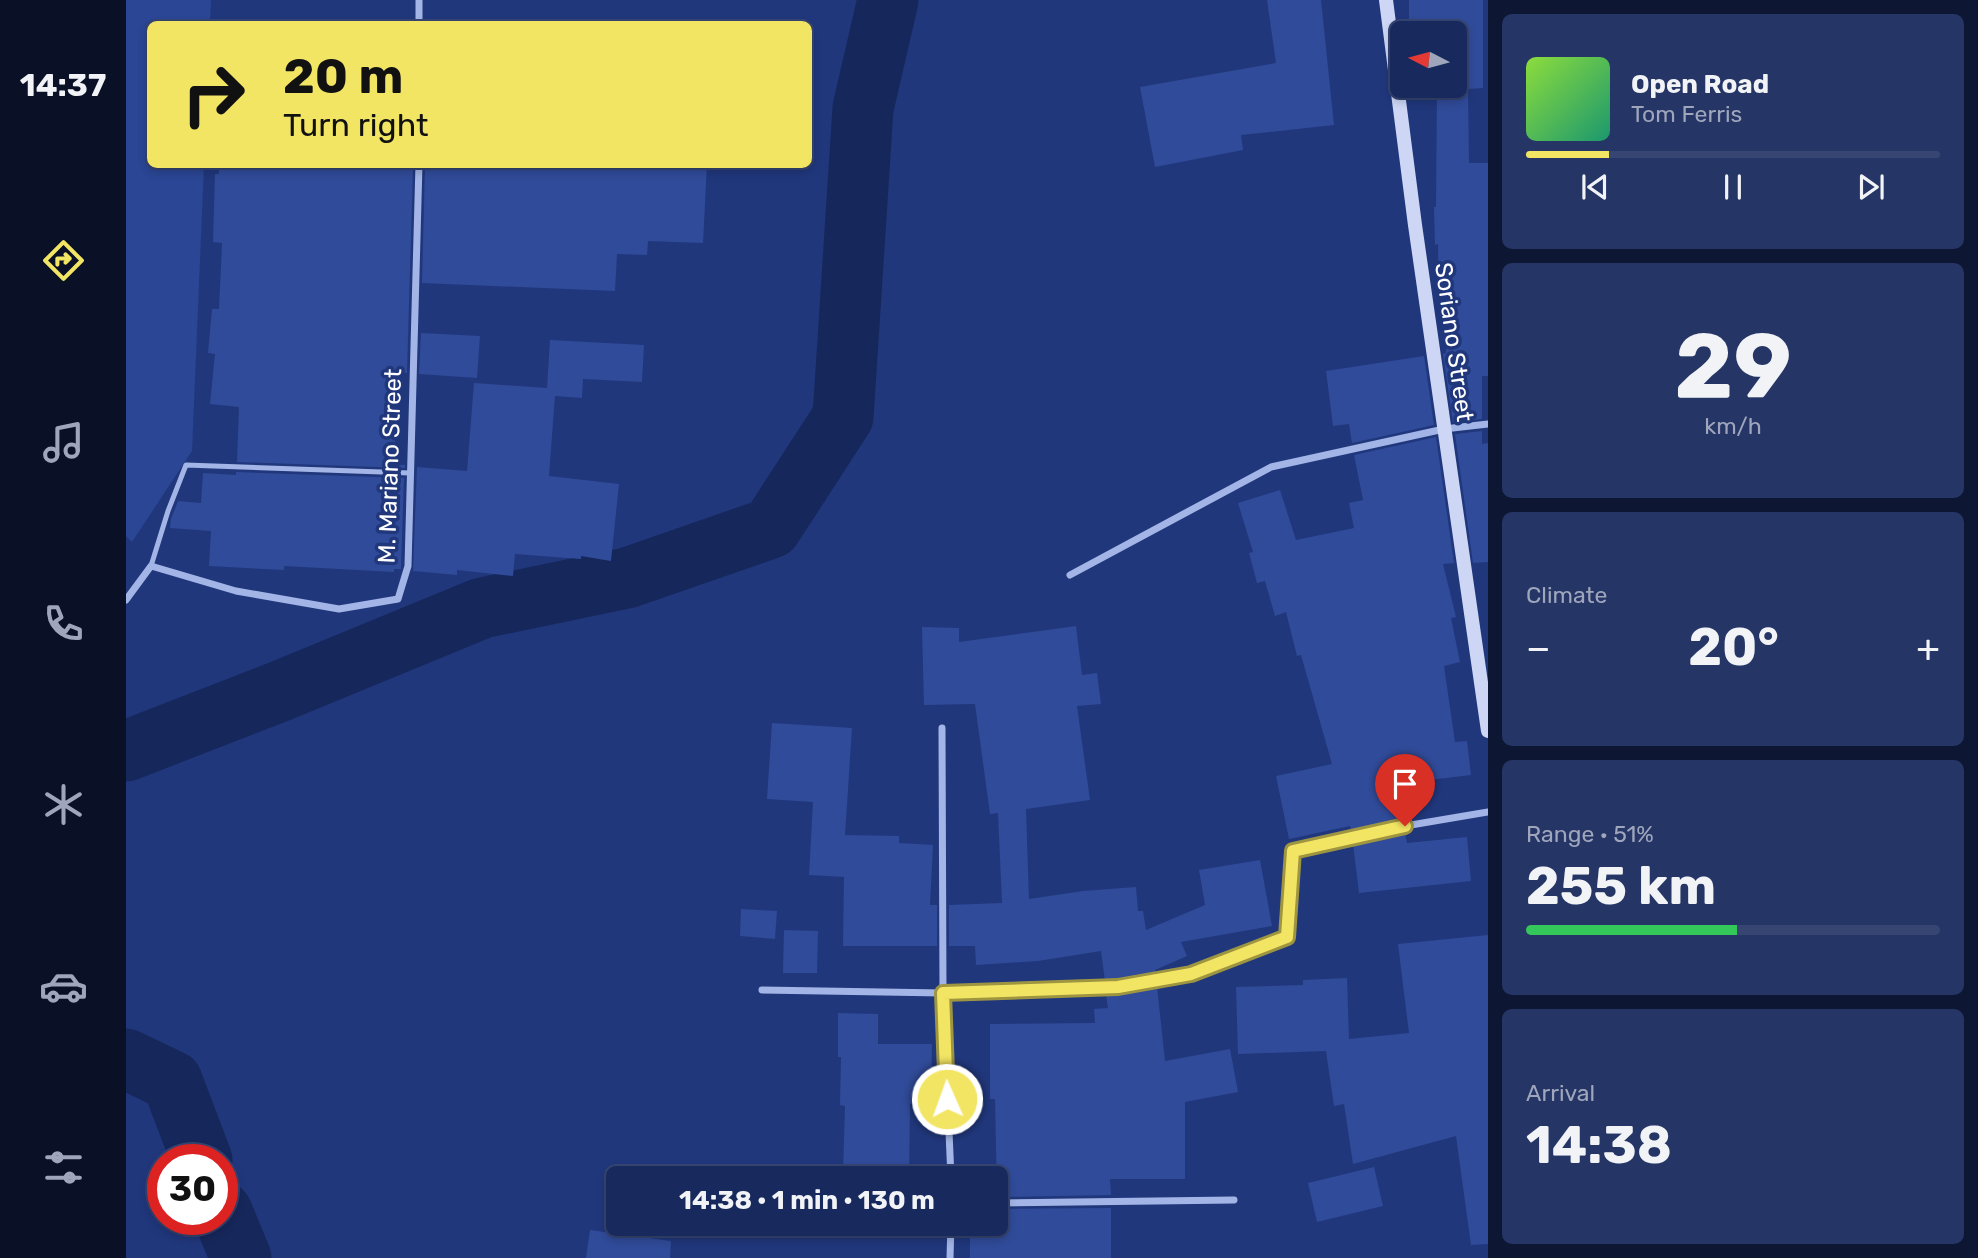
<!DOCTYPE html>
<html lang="en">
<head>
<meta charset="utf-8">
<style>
  body { margin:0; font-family:Rubik,sans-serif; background:#253566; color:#f1f3f6; height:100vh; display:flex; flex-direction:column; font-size:26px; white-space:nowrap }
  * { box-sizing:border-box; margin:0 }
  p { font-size:23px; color:#9fa6bc }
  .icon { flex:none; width:38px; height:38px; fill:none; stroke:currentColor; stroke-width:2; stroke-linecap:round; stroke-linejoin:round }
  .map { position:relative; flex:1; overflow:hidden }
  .panel { display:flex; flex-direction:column; gap:14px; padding:14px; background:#0d1733; width:490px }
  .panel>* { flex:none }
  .hud { position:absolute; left:21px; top:21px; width:665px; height:147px; border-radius:10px; box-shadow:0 4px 10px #0003,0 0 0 2px #364572; background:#f3e564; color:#111; overflow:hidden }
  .needle { width:46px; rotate:276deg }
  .fabs { position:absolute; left:1264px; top:21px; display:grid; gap:14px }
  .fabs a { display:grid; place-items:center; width:77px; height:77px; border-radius:10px; background:#18295d; box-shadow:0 4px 10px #0003,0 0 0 2px #364572; font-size:35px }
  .speed { position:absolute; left:21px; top:1144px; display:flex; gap:14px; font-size:35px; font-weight:700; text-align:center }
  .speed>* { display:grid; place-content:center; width:91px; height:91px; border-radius:50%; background:#18295d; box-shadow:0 4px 10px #0003,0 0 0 2px #364572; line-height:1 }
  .speed .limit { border:10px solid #d22; background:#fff; color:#111 }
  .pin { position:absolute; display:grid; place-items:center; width:60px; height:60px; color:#fff; margin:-72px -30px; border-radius:50% 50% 50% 0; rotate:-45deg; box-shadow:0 0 7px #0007 }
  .pin .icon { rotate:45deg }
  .me { position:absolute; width:77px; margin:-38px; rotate:358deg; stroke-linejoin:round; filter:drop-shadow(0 0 5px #0008) }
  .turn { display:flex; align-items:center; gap:24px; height:147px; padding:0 21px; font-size:32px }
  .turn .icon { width:91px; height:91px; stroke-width:2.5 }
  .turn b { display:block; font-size:49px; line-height:60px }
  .big { font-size:52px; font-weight:700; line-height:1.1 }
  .panel .card { flex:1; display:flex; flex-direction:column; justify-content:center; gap:10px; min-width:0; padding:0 24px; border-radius:10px; background:#253566 }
  .panel .dial { align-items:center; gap:0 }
  .dial b { font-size:91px; line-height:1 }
  .song { display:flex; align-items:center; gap:21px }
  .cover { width:84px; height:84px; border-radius:10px; background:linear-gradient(135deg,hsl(90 70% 55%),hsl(160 70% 35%)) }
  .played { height:7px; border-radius:4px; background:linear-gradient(90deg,#f3e564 20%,#364572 20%) }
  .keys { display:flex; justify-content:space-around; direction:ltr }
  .heat { display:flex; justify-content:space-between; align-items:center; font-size:38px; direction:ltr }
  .charge { height:10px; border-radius:5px; background:linear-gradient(90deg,#34c759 51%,#364572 0) }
  .trip { position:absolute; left:480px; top:1166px; width:402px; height:70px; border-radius:10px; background:#18295d; box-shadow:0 4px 10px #0003,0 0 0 2px #364572; font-weight:700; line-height:70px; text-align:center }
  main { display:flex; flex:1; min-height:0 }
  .menu { display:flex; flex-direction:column; width:126px; justify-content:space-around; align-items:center; background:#0a1025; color:#9fa6bc }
  .menu .icon { width:49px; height:49px }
  .menu .active { color:#f3e564 }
  .menu b { font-size:32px; color:#f1f3f6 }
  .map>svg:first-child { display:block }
  .green { fill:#2a4694 }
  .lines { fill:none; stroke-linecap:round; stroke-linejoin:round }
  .river { stroke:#16275b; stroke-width:61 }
  .building { fill:#304b99 }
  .lane { stroke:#a3b5e6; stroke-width:5 }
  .street { stroke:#a3b5e6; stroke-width:7 }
  .secondary { stroke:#cdd7f5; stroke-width:14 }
  .route-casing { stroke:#9e9541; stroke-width:18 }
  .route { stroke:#f3e564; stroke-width:12 }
  .labels { text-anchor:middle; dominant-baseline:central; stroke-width:7; stroke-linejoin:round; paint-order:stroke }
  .street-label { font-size:24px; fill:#fff; stroke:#20377c }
</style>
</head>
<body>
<main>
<nav class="menu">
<b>14:37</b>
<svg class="icon active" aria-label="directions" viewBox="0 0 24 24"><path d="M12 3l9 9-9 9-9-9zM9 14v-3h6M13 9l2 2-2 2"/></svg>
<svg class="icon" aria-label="music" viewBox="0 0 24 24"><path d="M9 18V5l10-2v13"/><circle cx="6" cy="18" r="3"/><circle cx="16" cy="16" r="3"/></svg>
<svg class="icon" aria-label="phone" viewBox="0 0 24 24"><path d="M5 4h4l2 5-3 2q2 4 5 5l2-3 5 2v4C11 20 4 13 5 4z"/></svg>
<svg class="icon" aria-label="climate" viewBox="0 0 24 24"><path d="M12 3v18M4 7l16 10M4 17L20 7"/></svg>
<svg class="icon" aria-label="car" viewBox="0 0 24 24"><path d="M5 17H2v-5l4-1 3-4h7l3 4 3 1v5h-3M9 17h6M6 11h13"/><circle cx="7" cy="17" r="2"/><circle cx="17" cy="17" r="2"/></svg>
<svg class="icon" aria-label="filters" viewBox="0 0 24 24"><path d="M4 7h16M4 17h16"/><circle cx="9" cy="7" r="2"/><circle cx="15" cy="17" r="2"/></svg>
</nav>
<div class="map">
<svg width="1362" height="1258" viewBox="0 0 1362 1258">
  <rect width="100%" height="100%" fill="#20377c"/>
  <!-- green -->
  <path class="green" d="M0,0H85L84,24H24V164L78,165L66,451L6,542L0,536Z"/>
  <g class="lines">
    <!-- river -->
    <path class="river" d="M0,751L152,692L356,608L501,578L645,528L717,417L737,108L762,0
      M0,1059L46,1081L76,1160
      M96,1212L115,1258"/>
  </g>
  <!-- building -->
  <path class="building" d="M1141,0H1195L1208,125L1115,135L1117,150L1029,167L1014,87L1150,63Z
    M1283,0H1357V88L1342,89L1343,163H1362V376H1356V419L1327,422L1317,354L1320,353L1322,290H1313L1312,244L1309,245L1308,207H1310L1311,86H1328V33H1283Z
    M92,164H190L191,170L287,168L281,373L270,372L269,465H279V468L111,462L113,407L84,404L89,354L82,353L86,309H93L96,243L87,242L89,174H93Z
    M304,164H581L577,243L522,241L521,255L491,254L489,291L296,283L299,167H304Z
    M295,333L354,336L351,378L293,374Z
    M424,340L518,345L516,382L457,379L456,398L429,396L423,476L493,484L485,561L455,556V559L389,554L387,576L331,570V575L287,571L291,467L341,471L348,383L421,388Z
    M1298,356L1308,425L1226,443L1223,424L1207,426L1200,371Z
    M1356,431V444L1362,443V562L1347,563L1329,434Z
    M1310,437L1328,563L1317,564L1330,617L1325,618L1334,662L1318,666L1329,742L1341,741L1345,775L1270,784L1277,820L1225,832L1224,826L1163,839L1150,776L1206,764L1175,655L1171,656L1160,612L1149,616L1139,581L1131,583L1123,553L1127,552L1112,503L1154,490L1170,540L1228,528L1223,503L1237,500L1228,455Z
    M110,472L278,478L275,569H268V572L158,566V570L83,566L85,531L44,528L45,519L52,501L75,503L77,473L110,475Z
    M950,626L956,675L971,673L975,704L951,706L964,800L900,809L903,899L957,891L1010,887L1012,911H1017L1020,930L1079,905L1073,870L1134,860L1146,926L1055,942L1061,956L1029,970V974L991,981H979L975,951L912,961L850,965L849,946H823V905L876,903L872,813L864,814L849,704L798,705L796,627L833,628V642Z
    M646,723L726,728L719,835L773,836V843L807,845L804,905H811V946H717L718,877L683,875L687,802L641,799Z
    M1279,832L1281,843L1341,837L1345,881L1233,893L1227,844Z
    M615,909L651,911L649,939L614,936Z
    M658,930L692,931L691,973H657Z
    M1362,935V1244L1345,1245L1330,1136L1227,1164L1218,1104L1208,1106L1200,1051L1112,1054L1110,987L1177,985V980L1221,978L1223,1039L1283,1033L1272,944Z
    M1031,986L1039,1061L1104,1049L1112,1092L1059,1102V1179H984L985,1195L871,1197L869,1099H864V1024L969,1023L968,1009L982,1008L980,994Z
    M712,1013L752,1014V1044H806L805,1104H784L783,1176L717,1174L719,1106L714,1105L715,1057H712Z
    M1248,1167L1257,1206L1191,1222L1182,1183Z
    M985,1208V1258H844V1229H872L871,1209Z
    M464,1230L545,1241L544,1258H460Z"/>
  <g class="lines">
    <!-- lane -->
    <path class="lane" d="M25,566L42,511L60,465L284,473"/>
    <!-- street -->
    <path class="street" d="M293,0V24
      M944,575L1145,467L1318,429L1362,424
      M0,600L25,566L110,591L213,609L272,599L282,566L293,164
      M636,990L817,993L816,728
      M825,1178L817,993L992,987L1065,974L1161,937L1167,851L1279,826L1362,812
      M870,1203L1108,1200
      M824,1258L825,1223"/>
    <!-- secondary -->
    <path class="secondary" d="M1260,0L1289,225L1362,731"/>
  </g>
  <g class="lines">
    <!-- route casing -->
    <g class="route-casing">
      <path id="route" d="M821,1099L817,993L992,987L1065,974L1161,937L1167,851L1279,826"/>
    </g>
    <!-- route -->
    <use href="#route" class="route"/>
  </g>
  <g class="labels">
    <!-- street labels -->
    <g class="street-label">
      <text transform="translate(1328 342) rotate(82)">Soriano Street</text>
      <text transform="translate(264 466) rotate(-88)">M. Mariano Street</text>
    </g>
  </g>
</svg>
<div class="fabs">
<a><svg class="needle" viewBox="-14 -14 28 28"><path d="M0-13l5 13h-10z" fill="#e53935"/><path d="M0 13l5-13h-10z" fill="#9fa6bc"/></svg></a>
</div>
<div class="speed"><div class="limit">30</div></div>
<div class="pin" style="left:1279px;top:826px;background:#d93025"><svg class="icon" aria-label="arrive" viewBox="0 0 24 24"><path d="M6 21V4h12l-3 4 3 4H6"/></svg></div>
<svg class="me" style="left:821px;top:1099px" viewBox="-20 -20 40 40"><circle r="17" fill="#f3e564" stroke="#fff" stroke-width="3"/><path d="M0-11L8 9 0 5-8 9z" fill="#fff"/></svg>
<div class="trip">14:38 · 1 min · 130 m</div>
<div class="hud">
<div class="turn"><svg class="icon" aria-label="right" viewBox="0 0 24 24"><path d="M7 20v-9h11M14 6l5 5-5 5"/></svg><div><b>20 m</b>Turn right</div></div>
</div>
</div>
<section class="panel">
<div class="card">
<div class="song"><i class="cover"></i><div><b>Open Road</b><p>Tom Ferris</p></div></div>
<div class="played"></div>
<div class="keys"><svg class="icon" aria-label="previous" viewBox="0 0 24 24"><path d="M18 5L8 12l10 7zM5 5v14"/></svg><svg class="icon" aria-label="pause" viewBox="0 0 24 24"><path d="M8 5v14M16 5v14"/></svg><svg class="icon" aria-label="next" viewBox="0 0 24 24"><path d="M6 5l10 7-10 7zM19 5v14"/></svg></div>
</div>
<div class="card dial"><b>29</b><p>km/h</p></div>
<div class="card"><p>Climate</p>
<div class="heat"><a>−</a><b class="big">20°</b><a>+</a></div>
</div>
<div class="card"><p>Range · 51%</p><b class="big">255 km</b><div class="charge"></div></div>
<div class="card"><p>Arrival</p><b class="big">14:38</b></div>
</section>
</main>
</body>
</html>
